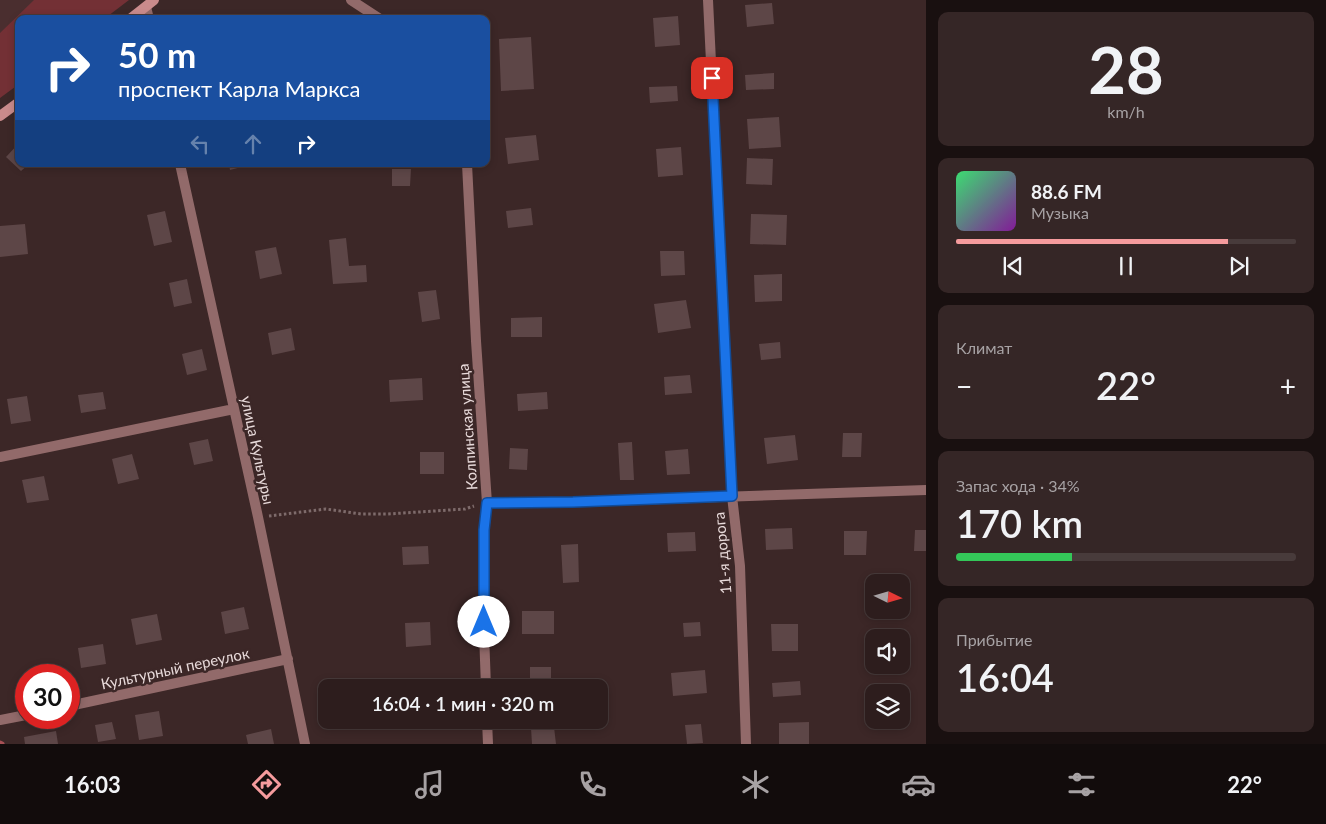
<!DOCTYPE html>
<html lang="ru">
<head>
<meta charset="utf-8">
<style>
  body { margin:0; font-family:Lato,sans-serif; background:#352626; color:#f1f3f6; height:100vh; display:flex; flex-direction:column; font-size:19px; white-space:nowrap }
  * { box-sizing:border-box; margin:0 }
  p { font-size:16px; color:#a7a2a4 }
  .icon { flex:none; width:28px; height:28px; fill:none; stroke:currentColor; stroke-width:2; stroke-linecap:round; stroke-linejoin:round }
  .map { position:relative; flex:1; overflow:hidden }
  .sheet { display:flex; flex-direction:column; gap:12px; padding:12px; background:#191010; width:400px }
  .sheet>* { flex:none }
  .guide { position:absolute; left:15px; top:15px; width:475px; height:152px; border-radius:10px; box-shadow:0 2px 8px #0003,0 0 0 1px #483b3b; background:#1a4fa0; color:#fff; overflow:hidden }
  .needle { width:32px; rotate:95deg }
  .tools { position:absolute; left:865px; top:574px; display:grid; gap:10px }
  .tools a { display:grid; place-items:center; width:45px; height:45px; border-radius:10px; background:#2d1d1d; box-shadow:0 2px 8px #0003,0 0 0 1px #483b3b; font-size:25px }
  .speed { position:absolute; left:15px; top:664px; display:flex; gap:10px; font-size:25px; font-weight:700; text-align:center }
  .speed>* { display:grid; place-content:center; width:65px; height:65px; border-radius:50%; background:#2d1d1d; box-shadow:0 2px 8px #0003,0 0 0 1px #483b3b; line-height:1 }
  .speed .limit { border:8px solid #d22; background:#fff; color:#111 }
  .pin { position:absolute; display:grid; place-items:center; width:42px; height:42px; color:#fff; margin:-21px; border-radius:10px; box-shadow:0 2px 8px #0006 }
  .me { position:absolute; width:55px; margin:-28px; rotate:0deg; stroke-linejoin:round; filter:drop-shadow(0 0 4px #0008) }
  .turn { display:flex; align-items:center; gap:18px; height:105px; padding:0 20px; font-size:22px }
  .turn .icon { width:65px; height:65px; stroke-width:2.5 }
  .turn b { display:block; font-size:35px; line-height:42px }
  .lanes { display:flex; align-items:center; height:48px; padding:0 20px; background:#0003; justify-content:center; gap:25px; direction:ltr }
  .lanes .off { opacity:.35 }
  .big { font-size:38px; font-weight:600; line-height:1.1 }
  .sheet .widget { flex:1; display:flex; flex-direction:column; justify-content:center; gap:8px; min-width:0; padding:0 18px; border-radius:10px; background:#352626 }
  .sheet .dial { align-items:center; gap:0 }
  .dial b { font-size:65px; line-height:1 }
  .song { display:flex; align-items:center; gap:15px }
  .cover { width:60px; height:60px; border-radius:8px; background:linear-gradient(135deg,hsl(140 70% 55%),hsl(290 70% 35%)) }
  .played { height:5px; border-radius:2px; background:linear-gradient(90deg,#f59b9d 80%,#483b3b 80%) }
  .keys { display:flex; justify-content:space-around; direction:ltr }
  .heat { display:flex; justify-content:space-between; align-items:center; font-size:28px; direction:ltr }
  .charge { height:8px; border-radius:4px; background:linear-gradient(90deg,#34c759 34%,#483b3b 0) }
  .trip { position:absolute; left:318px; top:679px; width:290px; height:50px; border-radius:10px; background:#2d1d1d; box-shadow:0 2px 8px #0003,0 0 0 1px #483b3b; font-weight:600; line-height:50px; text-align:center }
  .dock { display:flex; height:80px; justify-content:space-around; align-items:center; background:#120c0c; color:#a7a2a4 }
  .dock .icon { width:35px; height:35px }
  .dock .on { color:#f59b9d }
  .dock b { font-size:22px; color:#f1f3f6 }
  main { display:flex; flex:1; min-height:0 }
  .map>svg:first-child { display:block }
  .built { fill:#4a2e2f }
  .green { fill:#733035 }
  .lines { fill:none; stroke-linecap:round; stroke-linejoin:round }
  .stream { stroke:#a65055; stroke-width:5 }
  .building { fill:#5d4647 }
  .path { stroke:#7e6b6b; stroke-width:3; stroke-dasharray:2.5 2.5; stroke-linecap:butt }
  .street { stroke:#926a6a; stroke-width:10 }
  .secondary { stroke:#ca8b8c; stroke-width:10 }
  .route-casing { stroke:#114b97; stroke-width:12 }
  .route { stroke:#1a73e8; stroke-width:9 }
  .labels { text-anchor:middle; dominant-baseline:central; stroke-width:5; stroke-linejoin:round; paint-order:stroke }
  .street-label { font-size:15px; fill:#e8dada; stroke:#3c2727 }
</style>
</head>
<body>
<main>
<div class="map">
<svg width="926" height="744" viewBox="0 0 926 744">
  <rect width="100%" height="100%" fill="#3c2727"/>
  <!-- built -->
  <path class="built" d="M0,0H48L19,19L0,59Z"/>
  <!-- green -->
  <path class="green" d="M34,0H129L104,19H19V84L0,98V33Z"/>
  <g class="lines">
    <!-- stream -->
    <path class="stream" d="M0,743L2,744"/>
  </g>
  <!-- building -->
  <path class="building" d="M772,3L774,24L747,27L745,5Z
    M678,16L680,45L655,47L653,18Z
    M531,37L534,89L501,91L499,39Z
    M774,73V89L746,90L745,75Z
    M677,86L678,101L650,103L649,87Z
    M779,117L781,147L749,149L747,119Z
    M536,135L539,160L508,164L505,138Z
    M19,143V164H29L21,171L6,157Z
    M681,147L683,175L658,177L656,149Z
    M747,158L773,159L772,185L746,184Z
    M229,164H253L230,170Z
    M392,169H411L410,186H392Z
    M531,208L533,225L508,228L506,211Z
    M165,211L172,242L154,246L147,215Z
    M751,214L787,215L786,245L750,244Z
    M25,224L28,254L0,257V226Z
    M346,238L349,266L366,265L367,282L333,284L329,240Z
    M276,247L282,274L260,279L255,251Z
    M660,251H684L685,275L661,276Z
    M782,274V301L755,302L754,275Z
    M187,279L192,303L174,307L169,283Z
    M436,290L440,319L422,322L418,292Z
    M686,300L691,328L658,333L654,304Z
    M542,317V337H511V318Z
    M291,328L295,350L272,355L268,333Z
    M780,342L781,358L761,360L759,344Z
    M202,349L207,370L187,375L182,354Z
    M690,375L692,393L665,395L664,377Z
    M422,378L423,400L390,402L389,380Z
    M103,392L106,409L81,413L78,395Z
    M547,392L548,409L518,411L517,394Z
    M27,396L31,421L11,424L7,399Z
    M843,433H862L861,457H842Z
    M795,435L798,460L767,464L764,438Z
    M208,439L213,461L194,465L189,443Z
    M632,442L634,480H620L618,443Z
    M510,448L528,449L527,470L509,469Z
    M688,449L690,474L667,475L665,451Z
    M420,452H444V474H420Z
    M132,454L139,479L118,484L112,459Z
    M44,476L49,500L27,503L22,480Z
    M792,528L793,549L766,550L765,529Z
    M915,530H926V551H914Z
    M844,531H867L866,555H844Z
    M695,532L696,551L668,552L667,533Z
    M578,544L579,582L563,583L561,545Z
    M428,546L429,564L403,565L402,547Z
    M244,607L249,629L225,634L221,612Z
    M522,611H554V634H522Z
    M157,614L162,640L136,645L131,619Z
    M430,622L431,645L406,647L405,623Z
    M700,622L701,636L684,637L683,623Z
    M771,624H798V651H772Z
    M103,644L106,664L81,668L78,648Z
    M530,667H551V685H530Z
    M705,670L707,693L673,696L671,673Z
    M352,681L353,688H331L330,684Z
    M800,681L801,695L773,697L772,683Z
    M159,711L163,736L139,740L135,715Z
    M414,720H444V726H414Z
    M112,722L116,739L98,742L95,725Z
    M809,722V744H779V723Z
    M701,724L703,743L687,744L685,725Z
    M554,727L556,744H532L531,728Z
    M271,729L274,744H248L246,735Z
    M56,731L58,744H25L24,737Z"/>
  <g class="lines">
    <!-- path -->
    <path class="path" d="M269,516L326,509L361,514H388L465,509L474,506"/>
    <!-- street -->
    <path class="street" d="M351,0L380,19
      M708,0L732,496L740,566L746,744
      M146,7L149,19
      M180,164L258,517L305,744
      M467,164L476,341L487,503C480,564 484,626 486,688
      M0,457L234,409
      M487,503L573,502L926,490
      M69,706L288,659
      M0,720L26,715
      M487,720L488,744"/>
    <!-- secondary -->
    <path class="secondary" d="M130,19L154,0
      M0,116L19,102"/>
  </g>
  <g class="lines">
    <!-- route casing -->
    <g class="route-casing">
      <path id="route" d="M484,622V530L487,503L573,502L732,496L712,78"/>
    </g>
    <!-- route -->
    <use href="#route" class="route"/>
  </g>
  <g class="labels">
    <!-- street labels -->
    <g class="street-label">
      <text transform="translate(467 427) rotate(-94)">Колпинская улица</text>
      <text transform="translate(258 450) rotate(78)">улица Культуры</text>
      <text transform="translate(722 553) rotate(-95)">11-я дорога</text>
      <text transform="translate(175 668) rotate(-12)">Культурный переулок</text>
    </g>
  </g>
</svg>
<div class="tools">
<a><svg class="needle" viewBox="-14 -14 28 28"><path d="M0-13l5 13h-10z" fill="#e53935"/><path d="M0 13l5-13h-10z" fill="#a7a2a4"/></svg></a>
<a><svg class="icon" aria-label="sound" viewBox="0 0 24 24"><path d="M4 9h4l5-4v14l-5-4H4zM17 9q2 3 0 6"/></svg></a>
<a><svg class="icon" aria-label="layers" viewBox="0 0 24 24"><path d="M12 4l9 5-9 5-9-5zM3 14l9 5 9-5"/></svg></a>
</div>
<div class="speed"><div class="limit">30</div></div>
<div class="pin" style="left:712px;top:78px;background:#d93025"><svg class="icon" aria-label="arrive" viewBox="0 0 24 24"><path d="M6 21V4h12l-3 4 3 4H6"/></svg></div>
<svg class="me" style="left:484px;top:622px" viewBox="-20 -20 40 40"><circle r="19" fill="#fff"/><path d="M0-13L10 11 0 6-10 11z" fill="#1a73e8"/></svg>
<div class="trip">16:04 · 1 мин · 320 m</div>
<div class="guide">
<div class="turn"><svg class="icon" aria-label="right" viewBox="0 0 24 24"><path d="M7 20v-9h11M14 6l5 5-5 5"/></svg><div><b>50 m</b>проспект Карла Маркса</div></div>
<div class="lanes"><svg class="icon off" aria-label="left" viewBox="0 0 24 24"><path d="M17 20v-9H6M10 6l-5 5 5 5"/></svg><svg class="icon off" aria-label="ahead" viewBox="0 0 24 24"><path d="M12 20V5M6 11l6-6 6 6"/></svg><svg class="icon" aria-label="right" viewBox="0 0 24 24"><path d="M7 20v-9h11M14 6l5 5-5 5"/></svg></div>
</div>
</div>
<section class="sheet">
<div class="widget dial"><b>28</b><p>km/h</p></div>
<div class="widget">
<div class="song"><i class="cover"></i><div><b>88.6 FM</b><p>Музыка</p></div></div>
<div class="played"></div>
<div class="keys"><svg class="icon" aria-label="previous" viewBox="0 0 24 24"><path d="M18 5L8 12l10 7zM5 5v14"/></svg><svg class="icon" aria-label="pause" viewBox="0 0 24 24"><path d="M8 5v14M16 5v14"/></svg><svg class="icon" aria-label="next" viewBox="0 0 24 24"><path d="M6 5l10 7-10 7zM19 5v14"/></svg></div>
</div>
<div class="widget"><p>Климат</p>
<div class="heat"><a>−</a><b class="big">22°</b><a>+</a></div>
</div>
<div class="widget"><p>Запас хода · 34%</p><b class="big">170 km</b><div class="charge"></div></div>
<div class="widget"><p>Прибытие</p><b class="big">16:04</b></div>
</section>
</main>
<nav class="dock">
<b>16:03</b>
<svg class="icon on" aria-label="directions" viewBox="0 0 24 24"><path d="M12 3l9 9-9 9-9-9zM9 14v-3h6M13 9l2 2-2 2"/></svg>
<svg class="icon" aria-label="music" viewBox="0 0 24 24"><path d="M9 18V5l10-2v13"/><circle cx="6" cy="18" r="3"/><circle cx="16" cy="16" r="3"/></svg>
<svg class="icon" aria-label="phone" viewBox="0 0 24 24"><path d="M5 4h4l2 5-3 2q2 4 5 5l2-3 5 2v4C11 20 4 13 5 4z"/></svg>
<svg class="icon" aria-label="climate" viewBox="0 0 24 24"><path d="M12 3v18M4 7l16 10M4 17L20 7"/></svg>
<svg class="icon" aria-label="car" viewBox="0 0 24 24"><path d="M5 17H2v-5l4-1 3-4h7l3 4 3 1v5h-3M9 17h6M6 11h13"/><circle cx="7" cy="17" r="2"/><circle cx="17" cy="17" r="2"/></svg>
<svg class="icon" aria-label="filters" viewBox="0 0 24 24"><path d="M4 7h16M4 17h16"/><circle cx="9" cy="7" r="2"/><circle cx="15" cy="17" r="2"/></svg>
<b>22°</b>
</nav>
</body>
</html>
